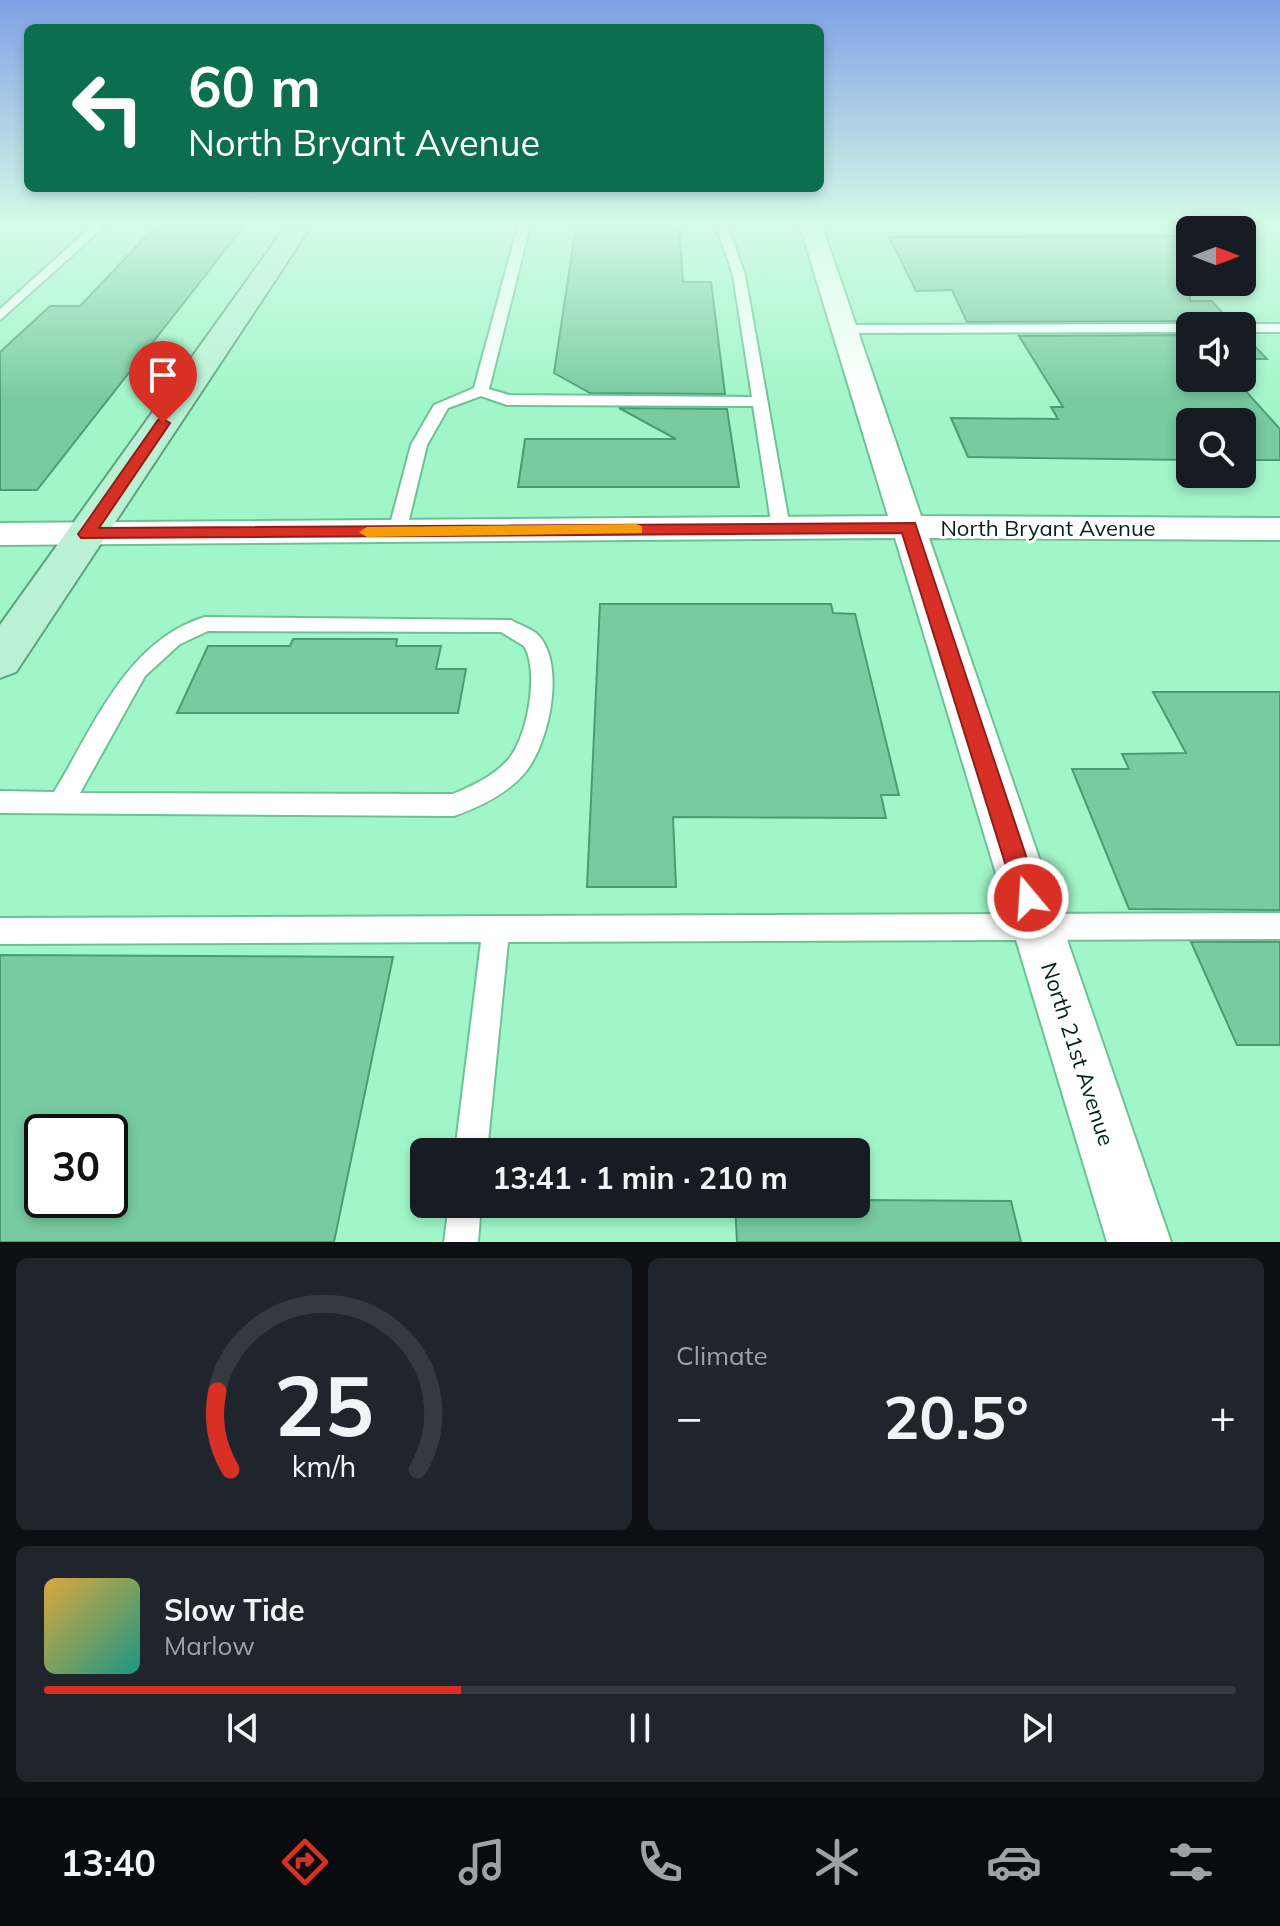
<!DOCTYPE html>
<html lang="en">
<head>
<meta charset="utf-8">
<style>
  body { margin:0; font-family:Mulish,sans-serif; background:#20242c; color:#f1f3f6; height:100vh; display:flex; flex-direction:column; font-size:30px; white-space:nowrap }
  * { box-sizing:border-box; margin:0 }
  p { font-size:26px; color:#9ea1a6 }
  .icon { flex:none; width:44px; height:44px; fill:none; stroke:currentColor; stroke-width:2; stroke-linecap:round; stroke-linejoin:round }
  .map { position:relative; height:1242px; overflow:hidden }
  .side { display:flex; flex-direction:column; gap:16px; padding:16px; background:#0d0f14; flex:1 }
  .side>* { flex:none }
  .hud { position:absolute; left:24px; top:24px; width:800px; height:168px; border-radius:12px; box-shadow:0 4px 12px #0003; background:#0b6e4f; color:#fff; overflow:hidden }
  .needle { width:52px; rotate:90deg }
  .buttons { position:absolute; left:1176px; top:216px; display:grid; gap:16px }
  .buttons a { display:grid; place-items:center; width:80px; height:80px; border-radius:12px; background:#171b24; box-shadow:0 4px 12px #0003; font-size:40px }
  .speed { position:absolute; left:24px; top:1114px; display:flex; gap:16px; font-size:40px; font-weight:700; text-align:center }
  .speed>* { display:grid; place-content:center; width:104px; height:104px; border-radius:50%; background:#171b24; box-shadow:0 4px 12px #0003; line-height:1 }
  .speed .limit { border:4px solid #111; border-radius:12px; background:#fff; color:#111 }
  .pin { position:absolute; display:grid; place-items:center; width:68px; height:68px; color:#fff; margin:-82px -34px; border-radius:50% 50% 50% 0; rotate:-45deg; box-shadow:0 0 8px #0007 }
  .pin .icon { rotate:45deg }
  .me { position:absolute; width:88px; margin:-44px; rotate:342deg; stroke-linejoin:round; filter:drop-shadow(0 0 6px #0008) }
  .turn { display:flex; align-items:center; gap:28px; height:168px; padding:0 32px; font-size:36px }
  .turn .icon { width:104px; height:104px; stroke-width:2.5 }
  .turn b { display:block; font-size:56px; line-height:68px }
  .big { font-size:60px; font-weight:700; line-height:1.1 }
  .side .card { flex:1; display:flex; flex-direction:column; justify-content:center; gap:12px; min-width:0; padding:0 28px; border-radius:12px; background:#20242c }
  .side .dial { align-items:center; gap:0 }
  .dial svg { height:208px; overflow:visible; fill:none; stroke:#363941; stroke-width:7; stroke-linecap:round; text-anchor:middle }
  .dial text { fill:#f1f3f6; stroke:none }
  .song { display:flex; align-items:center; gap:24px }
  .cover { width:96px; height:96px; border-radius:12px; background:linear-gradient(135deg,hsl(40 70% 55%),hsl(170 70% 35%)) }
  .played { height:8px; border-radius:4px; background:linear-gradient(90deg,#d93025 35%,#363941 35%) }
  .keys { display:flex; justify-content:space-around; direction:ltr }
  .heat { display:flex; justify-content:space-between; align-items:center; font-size:44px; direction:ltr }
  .side .tiles { flex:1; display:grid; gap:16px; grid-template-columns:1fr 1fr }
  .card:last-child { grid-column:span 2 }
  .trip { position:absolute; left:410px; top:1138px; width:460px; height:80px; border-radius:12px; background:#171b24; box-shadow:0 4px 12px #0003; font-weight:700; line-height:80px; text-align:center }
  .dock { display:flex; height:128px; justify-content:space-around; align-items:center; background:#090b0e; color:#9ea1a6 }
  .dock .icon { width:56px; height:56px }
  .dock .active { color:#d93025 }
  .dock b { font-size:36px; color:#f1f3f6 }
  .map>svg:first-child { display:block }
  .building { fill:#77cba0; stroke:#499d74; stroke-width:2; fill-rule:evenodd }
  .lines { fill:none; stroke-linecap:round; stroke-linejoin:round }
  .service-casing { stroke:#6dc197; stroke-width:4 }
  .minor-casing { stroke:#6dc197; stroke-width:4 }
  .primary-casing { stroke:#5ba37f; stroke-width:4 }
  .service { fill:#fff; fill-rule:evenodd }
  .minor { fill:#fff; fill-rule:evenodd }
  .primary { fill:#baf1d5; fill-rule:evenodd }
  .route { fill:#d93025; stroke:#8d1f18; stroke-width:2 }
  .slow { fill:#f59e0b }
  .labels { text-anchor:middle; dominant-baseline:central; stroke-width:6; stroke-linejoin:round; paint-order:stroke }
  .street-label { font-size:22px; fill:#002314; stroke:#fff }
</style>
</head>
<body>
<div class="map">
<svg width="1280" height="1242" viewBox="0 0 1280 1242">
  <rect width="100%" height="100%" fill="#a1f6c9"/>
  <!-- building -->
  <path class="building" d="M156,226H244L37,490H0V352L50,306H80Z
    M576,226H679L683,282H711L725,394L590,393L554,373Z
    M1190,236V301H1212L1234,326H1198L1190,321L967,322L952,290L916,291L889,237Z
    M1190,335V378H1234L1280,429V460H1242V422H1190V460L968,457L951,418L1058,419L1051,407H1063L1019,336Z
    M1242,335H1244L1267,359H1242Z
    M619,408L727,409L739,487H518L525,439H676Z
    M600,604H831L833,613L855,614L899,795H881L886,818L673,817L676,887H587Z
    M293,639H397L396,646H441L436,669H466L458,713H177L208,646H290Z
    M1153,692H1280V910L1129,909L1072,769H1129L1122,754L1186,753Z
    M1191,942H1280V1045H1237Z
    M0,955L393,957L334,1242H0ZM42,1132H110V1200H42Z
    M856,1200L1011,1201L1021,1242H737L735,1204H856Z"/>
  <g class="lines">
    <!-- service casing -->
    <g class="service-casing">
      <path id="service" d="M92,226H105L0,320V309Z
        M518,226H530L489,389L509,395L752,397L733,275L716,226H728L745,275L790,528L787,532H775L772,528L753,406L507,405L481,396L448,408L427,445L406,532L397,538L391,536L388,532L411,445L434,405L474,388Z
        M1190,324L1195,326H1190V332L844,333L837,329L844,325Z
        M1242,324H1280V332H1242V326H1237Z
        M205,617L511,620C519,625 531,628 538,635C567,665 548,748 523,775C505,795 479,807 454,816L0,813V791L54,792C94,727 126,641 205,617ZM208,631L501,632L524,646C540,672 527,740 507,761C492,777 472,786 453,794L80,793L145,676L180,644Z
        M1280,913V939L508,942L487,1152H455L481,942L0,944V918Z
        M449,1204H481L478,1242H444Z"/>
    </g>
    <!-- minor casing -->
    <g class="minor-casing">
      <path id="minor" d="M800,226H822L921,516L1280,518V540L929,538L1171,1242H1107L895,538L0,545V523L888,516Z"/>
    </g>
    <!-- primary casing -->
    <g class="primary-casing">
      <path id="primary" d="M286,226H311L16,672L0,678V625Z"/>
    </g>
    <!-- service -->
    <use href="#service" class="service"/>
    <!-- minor -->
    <use href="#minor" class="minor"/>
    <!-- primary -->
    <use href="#primary" class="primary"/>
  </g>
  <!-- sky -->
  <linearGradient id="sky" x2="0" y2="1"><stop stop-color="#7fa1e5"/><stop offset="0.56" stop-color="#d5fbe7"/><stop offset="1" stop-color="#d5fbe7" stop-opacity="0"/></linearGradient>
  <rect width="1280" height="400" fill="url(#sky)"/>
  <!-- route -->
  <path class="route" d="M163,419L170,423L99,528L915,523L1040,898L1037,906L1028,910L1020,906L1016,898L902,533L81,538L78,534L81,530L158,420Z"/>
  <!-- slow -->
  <path class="slow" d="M636,524L642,526V533L367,537L359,532L367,527Z"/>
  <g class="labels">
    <!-- street labels -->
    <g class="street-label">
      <text x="1048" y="528">North Bryant Avenue</text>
      <text transform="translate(1078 1054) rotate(72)">North 21st Avenue</text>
    </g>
  </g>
</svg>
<div class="buttons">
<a><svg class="needle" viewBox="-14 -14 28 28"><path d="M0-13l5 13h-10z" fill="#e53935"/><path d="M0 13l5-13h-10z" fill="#9ea1a6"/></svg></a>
<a><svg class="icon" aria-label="sound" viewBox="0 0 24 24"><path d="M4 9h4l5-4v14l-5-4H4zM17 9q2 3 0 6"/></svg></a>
<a><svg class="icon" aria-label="search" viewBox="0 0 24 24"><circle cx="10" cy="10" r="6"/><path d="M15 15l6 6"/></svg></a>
</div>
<div class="speed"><div class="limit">30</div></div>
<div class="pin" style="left:163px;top:423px;background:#d93025"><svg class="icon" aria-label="arrive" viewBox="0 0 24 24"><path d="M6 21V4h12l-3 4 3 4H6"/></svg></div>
<svg class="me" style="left:1028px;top:898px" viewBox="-20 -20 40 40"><circle r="17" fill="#d93025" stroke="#fff" stroke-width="3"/><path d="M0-11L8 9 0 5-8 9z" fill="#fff"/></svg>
<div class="trip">13:41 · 1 min · 210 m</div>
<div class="hud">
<div class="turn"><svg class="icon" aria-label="left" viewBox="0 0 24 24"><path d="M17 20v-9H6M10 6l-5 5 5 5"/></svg><div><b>60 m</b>North Bryant Avenue</div></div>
</div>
</div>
<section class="side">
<div class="tiles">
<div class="card dial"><svg viewBox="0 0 100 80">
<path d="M14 69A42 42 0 1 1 86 69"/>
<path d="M14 69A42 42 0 0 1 9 39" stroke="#d93025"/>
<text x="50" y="56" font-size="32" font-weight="700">25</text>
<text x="50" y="72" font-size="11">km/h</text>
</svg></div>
<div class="card"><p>Climate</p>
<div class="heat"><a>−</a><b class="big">20.5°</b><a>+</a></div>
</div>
<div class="card">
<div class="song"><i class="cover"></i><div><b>Slow Tide</b><p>Marlow</p></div></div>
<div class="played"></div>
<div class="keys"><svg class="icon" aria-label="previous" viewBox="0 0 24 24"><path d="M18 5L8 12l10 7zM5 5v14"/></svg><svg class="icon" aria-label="pause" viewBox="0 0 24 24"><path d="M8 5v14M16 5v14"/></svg><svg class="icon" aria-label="next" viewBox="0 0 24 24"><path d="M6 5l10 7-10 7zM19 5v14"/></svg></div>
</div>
</div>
</section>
<nav class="dock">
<b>13:40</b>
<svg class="icon active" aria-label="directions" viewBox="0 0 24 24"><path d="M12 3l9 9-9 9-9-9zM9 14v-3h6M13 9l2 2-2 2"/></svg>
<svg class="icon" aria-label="music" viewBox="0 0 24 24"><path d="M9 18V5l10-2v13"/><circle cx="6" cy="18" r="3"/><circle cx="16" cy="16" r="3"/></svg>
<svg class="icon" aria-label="phone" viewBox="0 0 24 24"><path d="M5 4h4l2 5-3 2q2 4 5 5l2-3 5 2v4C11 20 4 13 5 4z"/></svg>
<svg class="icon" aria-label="climate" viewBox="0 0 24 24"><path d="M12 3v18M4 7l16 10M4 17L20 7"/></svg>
<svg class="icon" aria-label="car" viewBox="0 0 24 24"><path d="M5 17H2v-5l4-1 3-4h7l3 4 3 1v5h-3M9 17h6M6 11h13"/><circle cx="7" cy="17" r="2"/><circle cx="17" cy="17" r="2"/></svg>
<svg class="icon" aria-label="filters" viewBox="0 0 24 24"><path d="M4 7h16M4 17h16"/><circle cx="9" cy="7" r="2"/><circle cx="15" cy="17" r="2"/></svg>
</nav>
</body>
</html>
